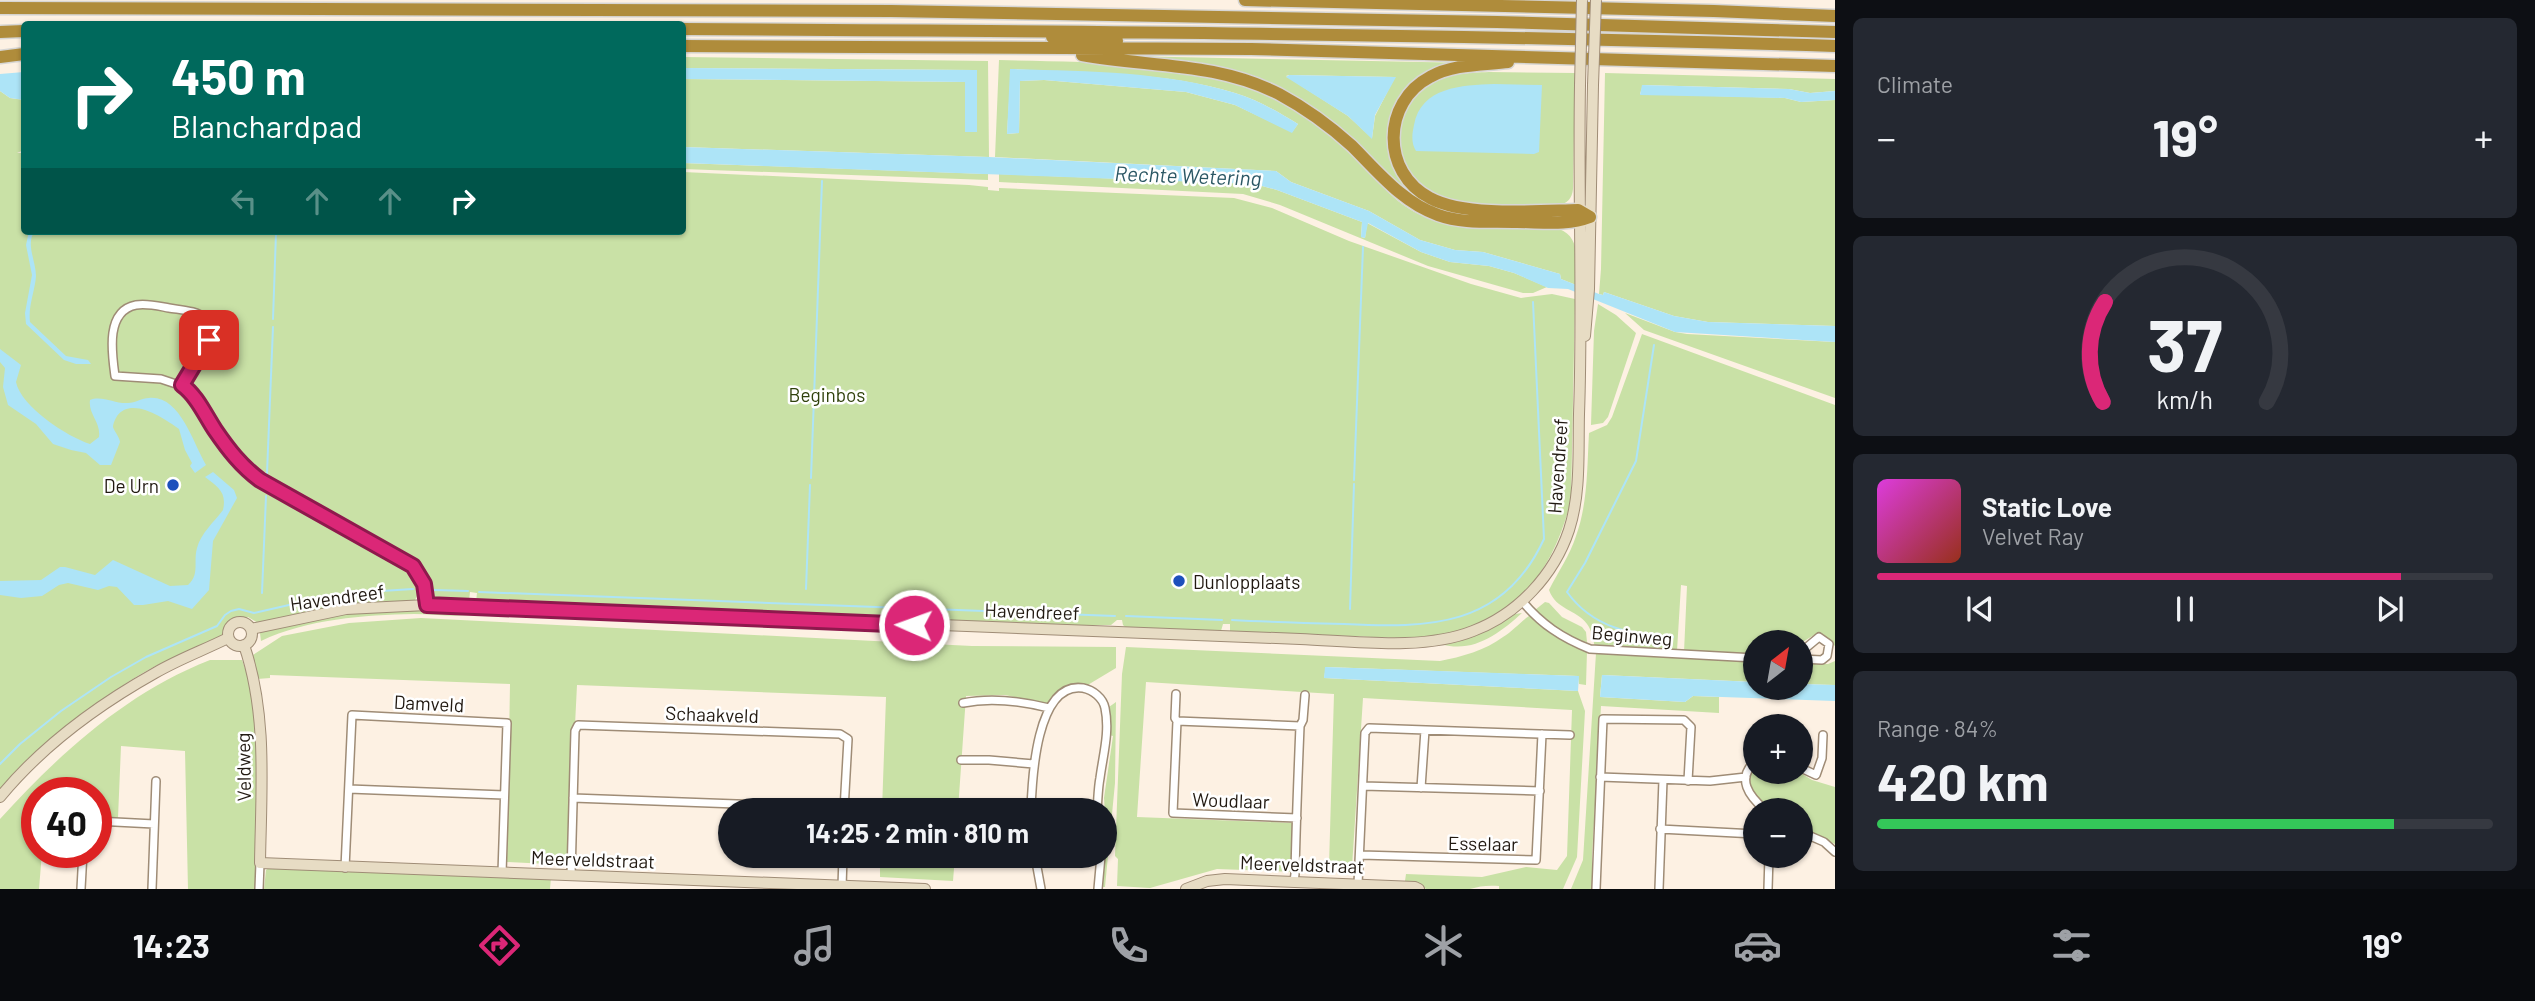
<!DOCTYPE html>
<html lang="en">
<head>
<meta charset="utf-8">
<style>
  body { margin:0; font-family:Barlow,sans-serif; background:#242831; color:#f1f3f6; height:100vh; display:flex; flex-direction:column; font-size:26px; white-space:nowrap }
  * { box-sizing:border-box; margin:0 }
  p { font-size:23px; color:#9ea1a6 }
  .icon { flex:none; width:38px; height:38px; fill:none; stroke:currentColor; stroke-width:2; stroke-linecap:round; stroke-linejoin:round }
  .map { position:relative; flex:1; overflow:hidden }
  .details { display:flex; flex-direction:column; gap:18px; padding:18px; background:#0d0f14; width:700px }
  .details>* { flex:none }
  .banner { position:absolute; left:21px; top:21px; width:665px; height:214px; border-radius:7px; box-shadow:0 2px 5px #0004; background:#00695c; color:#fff; overflow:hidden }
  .needle { width:46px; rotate:31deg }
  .buttons { position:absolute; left:1743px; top:630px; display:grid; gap:14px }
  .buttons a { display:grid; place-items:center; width:70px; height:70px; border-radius:50%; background:#171b24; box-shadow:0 2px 5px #0004; font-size:35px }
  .speed { position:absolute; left:21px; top:777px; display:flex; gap:14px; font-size:35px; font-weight:700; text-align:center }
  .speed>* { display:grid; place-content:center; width:91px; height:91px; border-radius:50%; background:#171b24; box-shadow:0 2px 5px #0004; line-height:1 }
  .speed .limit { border:10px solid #d22; background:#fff; color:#111 }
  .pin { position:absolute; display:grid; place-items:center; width:60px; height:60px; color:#fff; margin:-30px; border-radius:14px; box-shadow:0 4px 10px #0006 }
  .me { position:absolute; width:77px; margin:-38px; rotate:272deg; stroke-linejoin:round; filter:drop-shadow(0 0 5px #0008) }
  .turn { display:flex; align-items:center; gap:24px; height:147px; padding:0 35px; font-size:32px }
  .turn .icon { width:91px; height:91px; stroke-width:2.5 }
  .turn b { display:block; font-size:49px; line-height:60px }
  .lanes { display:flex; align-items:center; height:66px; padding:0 35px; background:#0003; justify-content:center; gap:35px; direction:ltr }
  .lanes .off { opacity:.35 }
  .big { font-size:52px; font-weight:700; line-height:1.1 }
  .details .widget { flex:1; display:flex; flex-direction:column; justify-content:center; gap:10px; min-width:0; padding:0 24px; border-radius:10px; background:#242831 }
  .details .dial { align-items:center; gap:0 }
  .dial svg { height:182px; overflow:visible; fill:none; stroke:#363941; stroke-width:7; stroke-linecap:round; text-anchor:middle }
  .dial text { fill:#f1f3f6; stroke:none }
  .song { display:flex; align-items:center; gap:21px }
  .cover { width:84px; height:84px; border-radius:10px; background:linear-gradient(135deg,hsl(300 70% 55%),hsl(10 70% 35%)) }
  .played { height:7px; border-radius:4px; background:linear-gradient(90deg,#db2777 85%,#363941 85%) }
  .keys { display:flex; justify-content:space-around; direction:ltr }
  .heat { display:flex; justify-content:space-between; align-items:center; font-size:38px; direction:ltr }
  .charge { height:10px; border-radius:5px; background:linear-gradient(90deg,#34c759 84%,#363941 0) }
  .trip { position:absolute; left:718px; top:798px; width:399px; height:70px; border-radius:35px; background:#171b24; box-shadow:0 2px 5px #0004; font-weight:700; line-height:70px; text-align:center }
  .tab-bar { display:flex; height:112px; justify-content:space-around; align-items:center; background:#090b0e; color:#9ea1a6 }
  .tab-bar .icon { width:49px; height:49px }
  .tab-bar .on { color:#db2777 }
  .tab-bar b { font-size:32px; color:#f1f3f6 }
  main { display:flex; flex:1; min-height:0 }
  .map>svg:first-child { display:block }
  .green { fill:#c9e1a6; fill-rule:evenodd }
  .water { fill:#ade4f7 }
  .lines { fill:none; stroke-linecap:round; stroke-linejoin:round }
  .stream { stroke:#ade4f7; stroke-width:2 }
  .street-casing { stroke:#9f8c76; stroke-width:10 }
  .secondary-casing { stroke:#9f8c76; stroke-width:12 }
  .highway-casing { stroke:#d7d6d4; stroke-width:15 }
  .street { stroke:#fff; stroke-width:7 }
  .secondary { stroke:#e7dcc4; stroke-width:10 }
  .highway { stroke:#af8c3b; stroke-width:12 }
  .secondary-bridge-casing { stroke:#9f8c76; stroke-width:12; stroke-linecap:butt }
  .secondary-bridge { stroke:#e7dcc4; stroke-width:10 }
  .route-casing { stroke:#8e194d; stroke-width:18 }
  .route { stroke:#db2777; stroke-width:12 }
  .poi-dot { fill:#1d50bc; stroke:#fff; stroke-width:2.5 }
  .labels { text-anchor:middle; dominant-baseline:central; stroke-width:5; stroke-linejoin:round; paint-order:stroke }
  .park-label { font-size:19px; fill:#30420c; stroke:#fff }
  .street-label { font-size:19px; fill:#211911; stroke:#fff }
  .poi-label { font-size:19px; fill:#211911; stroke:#fff; text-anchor:end }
  .water-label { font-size:21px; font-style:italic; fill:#2b5764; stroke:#fff }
</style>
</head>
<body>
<main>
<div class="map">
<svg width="1835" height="889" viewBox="0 0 1835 889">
  <rect width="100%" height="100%" fill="#fdf1e3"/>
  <!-- green -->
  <path class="green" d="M1126,56L1472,63L1417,81L1391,146L1430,204L1410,195L1288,96ZM1286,76L1289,75L1395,77L1375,116L1372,138L1348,116Z
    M683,57L988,61L989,157L683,147V79L966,82L965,131L977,132L976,70L683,68Z
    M999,60C1093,63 1201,58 1286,105C1320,123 1346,150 1372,176C1383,187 1395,200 1408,208C1447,234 1514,228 1559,229C1582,237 1576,265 1576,285L1561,279L1560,274L1483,252L1455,250L1420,240L1369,211L1291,182L1276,171L995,157ZM1011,69C1085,74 1164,71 1235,93C1258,100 1278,112 1298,124L1292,132L1235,105L1186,92L1044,80L1020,81L1019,133L1007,134Z
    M1489,72L1575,73L1573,189C1572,199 1567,203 1558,206C1523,204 1460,208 1431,192C1390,169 1389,110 1427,85C1445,73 1469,73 1489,72Z
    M1605,73L1835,79V91L1810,93L1789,89L1643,85L1640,94L1785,98L1801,102L1835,100V326L1708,322L1674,316L1604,292L1603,295L1599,294L1601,269Z
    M0,91L10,98L24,100V150L17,153H24V231H682L683,172L969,185L988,187V190L999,191V188L1234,198L1272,208L1349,241L1471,284L1521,298L1552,294L1575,299L1571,500C1553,573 1514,623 1436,636C1408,640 1379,637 1350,636C1313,635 1275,634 1237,633L1230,632V624H1223L1221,631L1125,627L1123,625L1122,620H1117L1111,625H1028L476,602L477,593L470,592L469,601L435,600L428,590H420L415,600L410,601C359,600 313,610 264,623H258L248,617L227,624L221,637C190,650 157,663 128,682C81,714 41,754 0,792Z
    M683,163L988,174V180L683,169Z
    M999,174L1255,184L1277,190L1362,222L1361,237L1365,238L1367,223L1421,252L1450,262L1489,266L1514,273L1547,287L1533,293H1523L1428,266L1280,205L1243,194L999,182Z
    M1598,304L1616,315L1636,333L1608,417L1603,423L1591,425L1594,331Z
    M1625,313L1675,332L1687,334L1835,342V398L1644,330Z
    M1642,334L1835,405V646L1823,634L1814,635L1801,643L1755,642V655L1684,652L1687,586L1681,585L1677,651L1595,647C1593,640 1592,630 1587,624C1576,609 1556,610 1549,590C1558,572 1570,555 1576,536C1588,503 1587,467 1589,433L1607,425L1612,417Z
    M1545,602L1549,603L1562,617L1582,627L1586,632L1587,642C1568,641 1549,623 1535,610Z
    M425,610L469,613L468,615C451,617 432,614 414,614C364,615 307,619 261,641L260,633C312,615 371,610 425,610Z
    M1522,613C1500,633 1473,654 1441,644L1486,630L1515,614Z
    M1529,616L1547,629L1587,651L1586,685L1579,684L1578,676L1326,667L1324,678L1578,691L1585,711L1577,857L1563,889H1499V886C1489,885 1479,886 1470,889H1426L1418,883L1405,881L1406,874L1482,877L1526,867L1557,870L1567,856L1572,710L1363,698L1352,867L1329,866L1334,694L1146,682L1137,817L1294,823L1292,865L1295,872L1217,869L1150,888L1117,886L1118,859L1115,856L1122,674L1126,647L1440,661C1461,657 1486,650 1503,637C1513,631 1520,622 1529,616Z
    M421,618L972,646L1116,647V668L1086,686L1064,689L1048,704L1005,695L966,696L958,810H882L886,697L577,685L568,865L507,862L510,684L270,675V678L257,679L253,655L282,636L349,623Z
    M1596,653L1755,661V682L1602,675L1600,697L1685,702L1693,696L1719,697V713L1601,706L1592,855V889H1571L1583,860Z
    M210,660H242L249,679L257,727L256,889H188L185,751L121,746L118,818H96V793H37V852H42L39,889H0V819C59,754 126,693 210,660Z
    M1835,661V685L1801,684V663L1828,664Z
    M1116,702L1115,783L1105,887H1101L1105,858L1104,841H1107L1104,798L1113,736L1109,735V707Z
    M1755,766V772H1799L1812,780L1835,787V844L1801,829V810H1771L1766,807L1751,792L1749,779Z
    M880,856H955L953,881L880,877Z
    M269,868L551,877L550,889H264L266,870Z"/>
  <!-- water -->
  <path class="water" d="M683,68L977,70V132H965V82L683,79Z
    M1010,69C1085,71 1164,71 1235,93C1258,100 1278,112 1298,124L1292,133L1235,105L1186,92L1044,80L1020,81L1019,133L1007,134Z
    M24,72V100L10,98L0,91V74Z
    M1289,75L1396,77L1375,115L1372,139L1348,116L1286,77Z
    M1494,84L1542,85L1539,152L1534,154L1416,151C1411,143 1412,134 1414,125C1421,87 1462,85 1494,84Z
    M1642,85L1789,89L1810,93L1835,91V100L1801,102L1785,98L1640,95Z
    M683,147L989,157L1276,171L1291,182L1369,211L1420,240L1455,250L1483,252L1560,274L1561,279L1599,294L1603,295L1604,292L1674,316L1708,322L1835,326V342L1675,332L1568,289L1548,288L1514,273L1489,266L1450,262L1421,252L1368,223L1365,238L1361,237L1362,222L1277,190L1255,184L683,163Z
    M29,231H35C25,243 36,261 36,276C35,291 28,306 30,322L66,356L88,360L91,364H76L64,360L26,324L25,313L32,275L26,245Z
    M0,349L21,365L16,382C21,407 68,437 90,444L99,437C101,422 88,414 90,400C102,395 115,404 128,403C135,403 142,398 149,398C180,395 193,443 206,465L195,473L190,466L192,463L185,450L179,429C165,419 132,396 117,416C116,418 113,423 113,427C114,431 119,436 120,442L111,465H100L86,453L71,450L53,444L36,424L8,405L3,387L5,368L0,362Z
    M213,472L234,490L237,498L213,541L209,590L192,609L168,601L143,605H134L117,587L109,586L98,590L68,583L59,585L42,596L21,598L0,595V581L41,580L60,567H65L95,575L113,560L170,586L188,585C200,574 193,562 197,548C201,533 214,522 223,510C227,492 218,487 205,477Z
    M1325,667L1579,676L1578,691L1324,678Z
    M1602,675L1755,682V688H1801V684L1835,685V701L1693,696L1685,702L1600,697Z"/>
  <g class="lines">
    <!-- stream -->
    <path class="stream" d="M273,319L276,233
      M1654,345L1636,461L1585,563L1567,592C1593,628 1631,635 1673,637
      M267,473L273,327
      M811,478L822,181
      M1354,480L1363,247
      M806,589L810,485
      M434,590L468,591
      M479,592L1115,616
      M262,593L266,496
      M1350,609L1354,484
      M1126,616L1222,620
      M1232,620C1269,622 1306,623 1344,624C1429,628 1503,628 1544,539L1533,302
      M0,764L20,744L61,711L111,677L146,657L217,626L225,615L231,611L239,609L254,613L315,599L366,592L413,589"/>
    <!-- street casing -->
    <g class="street-casing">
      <path id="street" d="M182,385L209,340C211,332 211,325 206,319C197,310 180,310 169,308C158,306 147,303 136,305C105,311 112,354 115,376L161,379L185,387L225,444L252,474L413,566L424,584L427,605
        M1522,601C1541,624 1562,638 1590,649L1755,658
        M1801,652L1819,637L1829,644L1827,656L1822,660L1801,659
        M1176,694L1175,718L1177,721
        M963,703C992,697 1021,701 1049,708
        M1300,726L1303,720L1305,695
        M961,760H989L1034,764
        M1755,761C1736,779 1749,796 1765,810
        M1801,768L1816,775L1822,758L1823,735
        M1600,777L1710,781L1746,777
        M1363,786L1540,791
        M1421,788L1425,730
        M349,789L504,795
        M573,798L844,808
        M1031,810C1032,780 1036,681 1083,688C1093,690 1103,698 1105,708C1110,732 1103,755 1100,778C1098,788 1098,800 1097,810
        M96,821L154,824
        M1660,829L1755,834
        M1801,832L1824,842L1835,852
        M1361,855L1536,860L1542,734
        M1035,856L1041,889
        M345,868L352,715L507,723L502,873
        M571,875L575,731L578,725L840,734L848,739L844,810
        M1294,881L1295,874C1296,824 1298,775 1300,726L1177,721L1173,813L1297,818
        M1358,884L1365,733L1369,728L1570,735
        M842,887L843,856
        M81,889L83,852
        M152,889L156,781
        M259,889L260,863
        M1098,889L1101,856
        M1596,889L1603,719L1684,720L1691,727L1688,781
        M1659,889L1663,780
        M1768,889L1769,856"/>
    </g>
    <!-- secondary casing -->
    <g class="secondary-casing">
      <path id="secondary" d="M1585,336L1589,289L1593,85
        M228 634a12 12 0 1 1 24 0a12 12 0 1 1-24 0Z
        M251,629L346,609L427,605L1300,639C1353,641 1423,651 1473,631C1518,614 1554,575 1569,530C1581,493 1578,452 1579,414C1583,304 1578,194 1580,85
        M244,645C268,715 261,791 260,863L925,889
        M0,797C42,746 98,705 155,673C179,659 204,650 228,638
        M1186,889L1207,881L1225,879L1415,887L1419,889"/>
    </g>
    <!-- highway casing -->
    <g class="highway-casing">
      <path id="highway" d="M1245,0L1714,11L1835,16
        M0,8L891,11L1497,22L1835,32
        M682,29C1067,31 1451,34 1835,46
        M0,32L24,31
        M1052,37L1117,41
        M682,46L1251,49L1835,66
        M1082,55C1149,67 1216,62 1279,94C1305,108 1330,126 1352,146C1378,172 1403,203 1438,215C1463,224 1491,221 1517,222C1541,222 1567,226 1590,217
        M0,57L24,54
        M1508,62C1483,65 1453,64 1430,77C1382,102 1381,173 1430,198C1465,217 1538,211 1578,210L1590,217"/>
    </g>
    <!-- street -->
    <use href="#street" class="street"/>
    <!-- secondary -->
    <use href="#secondary" class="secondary"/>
    <!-- highway -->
    <use href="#highway" class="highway"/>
    <!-- secondary-bridge casing -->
    <g class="secondary-bridge-casing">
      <path id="secondary-bridge" d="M1580,85L1582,0
        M1593,85L1596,0"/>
    </g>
    <!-- secondary-bridge -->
    <use href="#secondary-bridge" class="secondary-bridge"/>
  </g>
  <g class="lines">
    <!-- route casing -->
    <g class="route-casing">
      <path id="route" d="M209,340L182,385C197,396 205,415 215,430C228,449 241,466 260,480L413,566L424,584L427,605L914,625"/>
    </g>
    <!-- route -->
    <use href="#route" class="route"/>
  </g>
  <!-- markers -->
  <g class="poi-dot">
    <circle cx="173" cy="485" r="7"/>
    <circle cx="1179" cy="581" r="7"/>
  </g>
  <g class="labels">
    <!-- park labels -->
    <g class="park-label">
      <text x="827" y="394">Beginbos</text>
    </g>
    <!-- street labels -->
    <g class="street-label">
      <text transform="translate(1557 466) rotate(-86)">Havendreef</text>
      <text transform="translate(337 597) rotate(-8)">Havendreef</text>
      <text transform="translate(1032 611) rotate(2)">Havendreef</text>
      <text transform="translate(1632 635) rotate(5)">Beginweg</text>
      <text transform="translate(429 703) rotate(3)">Damveld</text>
      <text transform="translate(712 714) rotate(2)">Schaakveld</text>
      <text transform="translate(243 767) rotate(-91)">Veldweg</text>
      <text transform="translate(1231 800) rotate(2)">Woudlaar</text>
      <text transform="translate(1483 843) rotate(1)">Esselaar</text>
      <text transform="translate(593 859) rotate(2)">Meerveldstraat</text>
      <text transform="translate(1302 864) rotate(2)">Meerveldstraat</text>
    </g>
    <!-- poi labels -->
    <g class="poi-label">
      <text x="159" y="485">De Urn</text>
      <text x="1193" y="581" text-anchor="start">Dunlopplaats</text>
    </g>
    <!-- water labels -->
    <g class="water-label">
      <text transform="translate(1188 175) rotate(2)">Rechte Wetering</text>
    </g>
  </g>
</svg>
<div class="buttons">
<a><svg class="needle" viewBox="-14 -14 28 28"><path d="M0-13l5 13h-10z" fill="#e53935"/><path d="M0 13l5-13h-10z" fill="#9ea1a6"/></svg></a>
<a>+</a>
<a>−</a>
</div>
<div class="speed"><div class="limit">40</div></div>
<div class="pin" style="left:209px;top:340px;background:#d93025"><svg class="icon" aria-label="arrive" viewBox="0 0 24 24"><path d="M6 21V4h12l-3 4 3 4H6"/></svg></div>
<svg class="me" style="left:914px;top:625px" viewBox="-20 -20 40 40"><circle r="17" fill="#db2777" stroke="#fff" stroke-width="3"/><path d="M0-11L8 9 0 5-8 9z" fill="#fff"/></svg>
<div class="trip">14:25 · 2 min · 810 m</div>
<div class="banner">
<div class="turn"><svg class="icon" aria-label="right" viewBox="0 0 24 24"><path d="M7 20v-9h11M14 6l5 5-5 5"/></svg><div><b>450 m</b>Blanchardpad</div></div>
<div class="lanes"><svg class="icon off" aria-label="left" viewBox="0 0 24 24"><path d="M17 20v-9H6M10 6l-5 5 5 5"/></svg><svg class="icon off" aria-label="ahead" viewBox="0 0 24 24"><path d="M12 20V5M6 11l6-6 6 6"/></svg><svg class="icon off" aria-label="ahead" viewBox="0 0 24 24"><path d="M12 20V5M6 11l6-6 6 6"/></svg><svg class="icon" aria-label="right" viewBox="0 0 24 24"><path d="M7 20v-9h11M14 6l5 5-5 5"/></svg></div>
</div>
</div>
<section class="details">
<div class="widget"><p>Climate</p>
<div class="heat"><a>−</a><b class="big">19°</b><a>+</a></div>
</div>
<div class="widget dial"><svg viewBox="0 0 100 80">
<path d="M14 69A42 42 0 1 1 86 69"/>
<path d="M14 69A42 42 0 0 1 15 25" stroke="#db2777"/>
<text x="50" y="56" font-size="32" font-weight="700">37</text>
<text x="50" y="72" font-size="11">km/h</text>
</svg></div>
<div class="widget">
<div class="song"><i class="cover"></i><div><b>Static Love</b><p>Velvet Ray</p></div></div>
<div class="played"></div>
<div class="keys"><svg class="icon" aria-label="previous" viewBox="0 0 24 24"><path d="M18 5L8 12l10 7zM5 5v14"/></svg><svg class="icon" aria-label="pause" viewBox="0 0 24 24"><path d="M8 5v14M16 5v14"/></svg><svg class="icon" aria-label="next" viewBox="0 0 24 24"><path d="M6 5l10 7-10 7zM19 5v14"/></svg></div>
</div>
<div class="widget"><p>Range · 84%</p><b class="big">420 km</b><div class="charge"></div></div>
</section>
</main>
<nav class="tab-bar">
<b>14:23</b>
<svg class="icon on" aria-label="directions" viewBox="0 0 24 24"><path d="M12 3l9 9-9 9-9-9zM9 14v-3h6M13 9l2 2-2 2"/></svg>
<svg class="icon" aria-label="music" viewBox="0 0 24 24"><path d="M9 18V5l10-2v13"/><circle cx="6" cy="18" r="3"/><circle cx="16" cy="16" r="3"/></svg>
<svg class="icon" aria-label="phone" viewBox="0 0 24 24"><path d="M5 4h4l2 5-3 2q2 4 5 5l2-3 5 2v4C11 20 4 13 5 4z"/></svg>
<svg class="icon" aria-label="climate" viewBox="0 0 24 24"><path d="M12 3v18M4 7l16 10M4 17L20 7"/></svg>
<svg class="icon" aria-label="car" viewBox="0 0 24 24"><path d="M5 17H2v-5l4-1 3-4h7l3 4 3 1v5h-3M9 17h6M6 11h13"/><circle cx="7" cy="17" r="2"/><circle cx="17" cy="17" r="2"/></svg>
<svg class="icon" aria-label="filters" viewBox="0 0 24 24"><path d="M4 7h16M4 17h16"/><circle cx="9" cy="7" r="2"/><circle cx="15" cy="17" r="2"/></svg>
<b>19°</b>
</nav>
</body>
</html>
